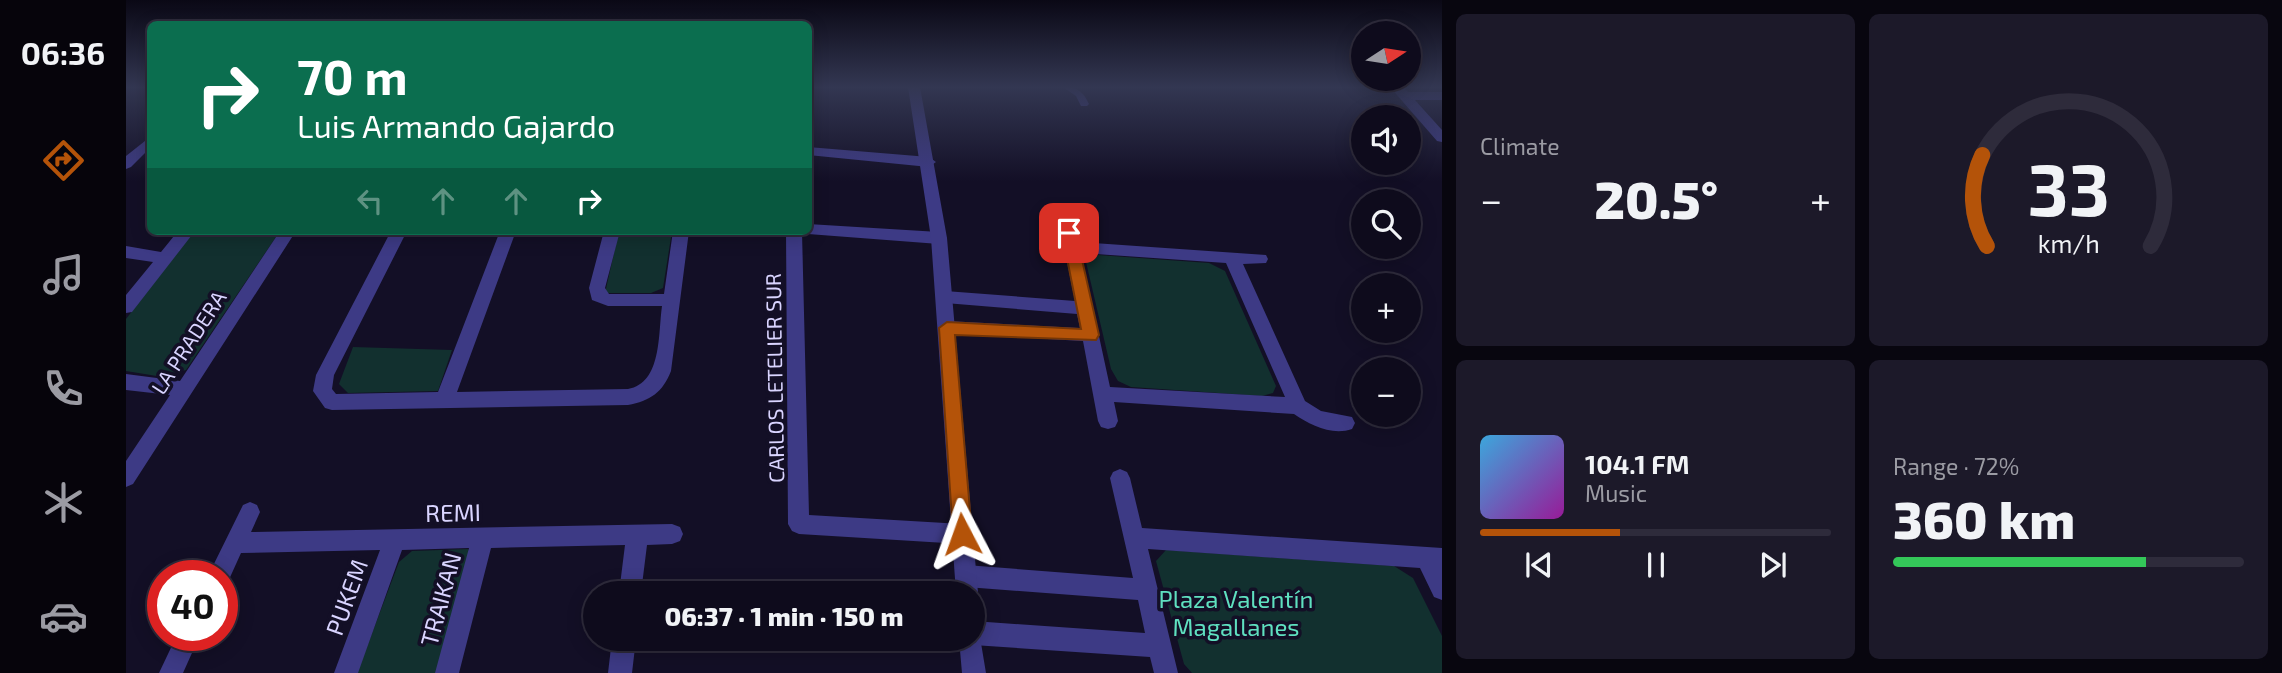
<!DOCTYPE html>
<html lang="en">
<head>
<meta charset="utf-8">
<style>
  body { margin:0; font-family:"Exo 2",sans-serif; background:#1c1929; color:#f1f3f6; height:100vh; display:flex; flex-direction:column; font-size:26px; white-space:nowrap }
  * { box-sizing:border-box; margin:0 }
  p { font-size:23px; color:#9b9ba3 }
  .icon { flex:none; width:38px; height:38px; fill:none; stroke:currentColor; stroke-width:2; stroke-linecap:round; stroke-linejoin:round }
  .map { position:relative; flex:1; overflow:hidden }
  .drawer { display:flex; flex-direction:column; gap:14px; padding:14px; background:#08060f; width:840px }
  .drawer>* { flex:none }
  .guide { position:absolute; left:21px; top:21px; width:665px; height:214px; border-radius:10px; box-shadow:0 4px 18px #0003,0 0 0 2px #2e2b3b; background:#0b6e4f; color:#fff; overflow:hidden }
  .needle { width:46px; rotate:78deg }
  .controls { position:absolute; left:1225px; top:21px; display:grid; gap:14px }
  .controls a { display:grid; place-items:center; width:70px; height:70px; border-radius:50%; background:#0e0b1c; box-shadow:0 4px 18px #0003,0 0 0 2px #2e2b3b; font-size:35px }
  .speed { position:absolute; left:21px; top:560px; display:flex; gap:14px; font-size:35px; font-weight:700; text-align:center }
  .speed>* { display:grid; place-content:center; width:91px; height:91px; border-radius:50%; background:#0e0b1c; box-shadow:0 4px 18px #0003,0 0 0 2px #2e2b3b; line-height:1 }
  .speed .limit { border:10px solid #d22; background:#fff; color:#111 }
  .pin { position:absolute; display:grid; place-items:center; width:60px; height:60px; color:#fff; margin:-30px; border-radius:14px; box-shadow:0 4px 10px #0006 }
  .me { position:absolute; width:77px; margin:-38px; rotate:356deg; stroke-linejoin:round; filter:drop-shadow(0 0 5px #0008) }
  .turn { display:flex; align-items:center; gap:24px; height:147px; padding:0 35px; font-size:32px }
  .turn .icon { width:91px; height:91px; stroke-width:2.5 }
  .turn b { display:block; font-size:49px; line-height:60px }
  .lanes { display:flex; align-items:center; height:66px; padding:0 35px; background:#0003; justify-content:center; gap:35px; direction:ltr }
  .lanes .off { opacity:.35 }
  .big { font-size:52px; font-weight:800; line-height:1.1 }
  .drawer .widget { flex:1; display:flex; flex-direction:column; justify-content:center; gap:10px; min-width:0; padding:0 24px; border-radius:10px; background:#1c1929 }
  .drawer .dial { align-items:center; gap:0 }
  .dial svg { height:182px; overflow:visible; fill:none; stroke:#2e2b3b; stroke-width:7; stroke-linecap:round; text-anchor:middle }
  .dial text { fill:#f1f3f6; stroke:none }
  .song { display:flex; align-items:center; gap:21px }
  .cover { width:84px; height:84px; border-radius:10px; background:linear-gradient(135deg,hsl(200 70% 55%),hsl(300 70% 35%)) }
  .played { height:7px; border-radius:4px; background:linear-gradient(90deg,#b45309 40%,#2e2b3b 40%) }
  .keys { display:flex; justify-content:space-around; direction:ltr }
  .heat { display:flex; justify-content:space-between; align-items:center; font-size:38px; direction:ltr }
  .charge { height:10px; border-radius:5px; background:linear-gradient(90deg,#34c759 72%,#2e2b3b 0) }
  .drawer .tiles { flex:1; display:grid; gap:14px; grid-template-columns:repeat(2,1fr) }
  .trip { position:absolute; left:457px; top:581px; width:402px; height:70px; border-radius:35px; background:#0e0b1c; box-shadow:0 4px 18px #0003,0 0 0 2px #2e2b3b; font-weight:800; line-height:70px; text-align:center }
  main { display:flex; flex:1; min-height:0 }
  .tab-bar { display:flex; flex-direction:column; width:126px; justify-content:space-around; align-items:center; background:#06040b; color:#9b9ba3 }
  .tab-bar .icon { width:49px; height:49px }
  .tab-bar .selected { color:#b45309 }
  .tab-bar b { font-size:32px; color:#f1f3f6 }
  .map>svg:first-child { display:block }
  .green { fill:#12302f }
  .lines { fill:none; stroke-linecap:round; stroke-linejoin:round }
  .service { fill:#3d3a85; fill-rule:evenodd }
  .minor { fill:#3d3a85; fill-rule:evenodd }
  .tertiary { fill:#3d3a85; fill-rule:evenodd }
  .route { fill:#b45309; stroke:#753606; stroke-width:2 }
  .labels { text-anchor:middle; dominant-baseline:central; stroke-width:7; stroke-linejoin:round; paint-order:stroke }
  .street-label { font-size:21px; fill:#d9d4ff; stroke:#130f26 }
  .near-street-label { font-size:24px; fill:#d9d4ff; stroke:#130f26 }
  .near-park-label { font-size:24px; fill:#5fe0c0; stroke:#130f26 }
</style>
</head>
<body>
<main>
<nav class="tab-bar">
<b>06:36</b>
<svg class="icon selected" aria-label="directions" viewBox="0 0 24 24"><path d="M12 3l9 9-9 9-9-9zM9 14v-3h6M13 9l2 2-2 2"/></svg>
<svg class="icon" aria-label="music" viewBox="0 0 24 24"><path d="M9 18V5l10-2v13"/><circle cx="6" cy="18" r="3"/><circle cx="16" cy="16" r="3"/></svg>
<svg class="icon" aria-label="phone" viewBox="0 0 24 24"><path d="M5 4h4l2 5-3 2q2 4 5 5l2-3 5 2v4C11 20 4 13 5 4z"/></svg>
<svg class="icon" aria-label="climate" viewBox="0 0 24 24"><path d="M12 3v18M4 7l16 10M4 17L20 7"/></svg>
<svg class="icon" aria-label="car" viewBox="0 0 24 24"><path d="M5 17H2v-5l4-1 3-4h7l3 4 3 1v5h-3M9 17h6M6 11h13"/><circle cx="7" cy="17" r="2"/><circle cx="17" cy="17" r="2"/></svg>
</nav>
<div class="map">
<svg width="1316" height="673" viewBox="0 0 1316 673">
  <rect width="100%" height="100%" fill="#130f26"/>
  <!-- green -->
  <path class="green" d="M68,231H154L60,370L37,377L0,371V319Z
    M493,231H546L537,288L525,293H479Z
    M972,255L1083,263L1099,271L1150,386L1147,393L1136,396L1005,387L992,381L985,369L960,262Z
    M227,347L326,350L312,391L222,393L213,384Z
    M342,549L346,558L313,673H231L273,562L286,551Z
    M1040,550L1268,566L1287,578L1316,636V673H1066L1058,664L1030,561Z"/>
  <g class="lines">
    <!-- service -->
    <path class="service" d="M937,87C951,87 957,91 963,104L961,106H955L950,96Z"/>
    <!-- minor -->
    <path class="minor" d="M1264,87H1277L1282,92H1316V100H1289L1316,130V142L1311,141Z
      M24,137V148L5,167L0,169V156Z
      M682,147L803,157L810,162L803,167L682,155Z
      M682,224L813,232L821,238L813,244L682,234L676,232L683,515L836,524L844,527L847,534L844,541L836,544L673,534L666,531L662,524L660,231H682Z
      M943,228L948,229L953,242L1140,255L1142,259L1140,263L1117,264L1179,401L1195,411L1226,417L1229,423L1226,429C1206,436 1184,425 1168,414L988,402L992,421L989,427L982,429L975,427L972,421L957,341L815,333L812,328L815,323L821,321L954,328L951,314L819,303L811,297L819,291L949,301L935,233ZM955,253L1100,263L1159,397L984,387Z
      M52,231H69L6,312L0,313V295L27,262L0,258V246L35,252Z
      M154,231H170L7,484L0,487V461L44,395L0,390V374L54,381Z
      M265,231H281L208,375L206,389L210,394L312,392L374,231H390L331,392L502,389C536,383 532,334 536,306H482L466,300L463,288L478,231H494L479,288L483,294H538L547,231H563L545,371C537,392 524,401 502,405L206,410L199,408L187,391L190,375Z
      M994,469L1001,472L1004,478L1016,528L1316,548V600L1308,597L1294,568L1022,549L1052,673H1028L1024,657L847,645L839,641L838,639H847V621L1019,633L1012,600L840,587L832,584L829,576L832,568L840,565L1007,578L984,478L987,472Z
      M124,502L131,505L134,512L125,532L546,524L554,527L557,534L554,541L546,544L521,545L515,593H493L499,545L365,548L333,673H309L343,548L276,550L232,673H208L254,550L115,553L101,584L96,586V576H82L117,505Z
      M51,635H74L57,673H33Z
      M486,639H510L506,673H482Z"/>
    <!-- tertiary -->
    <path class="tertiary" d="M782,87H794L821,238L852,593L847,602V593H830L805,238Z
      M847,628L853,631L860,673H836L833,639H847Z"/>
  </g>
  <!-- sky -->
  <linearGradient id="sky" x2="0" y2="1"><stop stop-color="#0a0815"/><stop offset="0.48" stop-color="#333752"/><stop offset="1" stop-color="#333752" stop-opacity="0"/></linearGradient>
  <rect width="1316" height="181" fill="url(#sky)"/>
  <!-- route -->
  <path class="route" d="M943,228L950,233L973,335L970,340L829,335L846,534L843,541L836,543L829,541L827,534L813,328L821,322L955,329L936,233Z"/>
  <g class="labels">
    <!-- street labels -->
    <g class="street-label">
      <text transform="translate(62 342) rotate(-57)">LA PRADERA</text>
      <text transform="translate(648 378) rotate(-91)">CARLOS LETELIER SUR</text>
    </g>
    <!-- near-street labels -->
    <g class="near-street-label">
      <text transform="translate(327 512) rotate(-1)">REMI</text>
      <text transform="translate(220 597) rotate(-70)">PUKEM</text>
      <text transform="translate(314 599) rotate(-75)">TRAIKAN</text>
    </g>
    <!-- near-park labels -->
    <g class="near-park-label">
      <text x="1110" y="598">Plaza Valentín<tspan x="1110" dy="28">Magallanes</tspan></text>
    </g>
  </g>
</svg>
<div class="controls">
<a><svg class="needle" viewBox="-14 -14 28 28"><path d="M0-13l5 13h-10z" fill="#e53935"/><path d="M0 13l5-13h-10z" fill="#9b9ba3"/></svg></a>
<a><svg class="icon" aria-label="sound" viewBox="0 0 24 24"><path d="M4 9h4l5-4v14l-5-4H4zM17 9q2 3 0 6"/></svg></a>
<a><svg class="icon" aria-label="search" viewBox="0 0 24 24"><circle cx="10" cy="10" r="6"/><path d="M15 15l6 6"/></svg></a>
<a>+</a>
<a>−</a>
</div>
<div class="speed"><div class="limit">40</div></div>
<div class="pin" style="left:943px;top:233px;background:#d93025"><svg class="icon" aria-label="arrive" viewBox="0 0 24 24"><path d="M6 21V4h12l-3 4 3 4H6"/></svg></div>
<svg class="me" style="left:836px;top:534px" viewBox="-20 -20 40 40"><path d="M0-17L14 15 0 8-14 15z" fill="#b45309" stroke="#fff" stroke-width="4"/></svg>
<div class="trip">06:37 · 1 min · 150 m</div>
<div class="guide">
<div class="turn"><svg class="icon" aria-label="right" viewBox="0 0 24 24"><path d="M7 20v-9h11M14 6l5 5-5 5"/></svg><div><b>70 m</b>Luis Armando Gajardo</div></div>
<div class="lanes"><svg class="icon off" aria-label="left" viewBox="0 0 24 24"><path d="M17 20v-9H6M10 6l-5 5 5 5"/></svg><svg class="icon off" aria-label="ahead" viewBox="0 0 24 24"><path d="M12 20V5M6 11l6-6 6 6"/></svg><svg class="icon off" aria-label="ahead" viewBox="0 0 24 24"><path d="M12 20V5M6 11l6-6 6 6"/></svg><svg class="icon" aria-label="right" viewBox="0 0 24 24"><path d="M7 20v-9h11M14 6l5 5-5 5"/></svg></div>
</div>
</div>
<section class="drawer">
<div class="tiles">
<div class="widget"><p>Climate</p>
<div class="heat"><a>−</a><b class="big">20.5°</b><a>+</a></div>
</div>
<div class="widget dial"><svg viewBox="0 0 100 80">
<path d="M14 69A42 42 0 1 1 86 69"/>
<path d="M14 69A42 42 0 0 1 12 29" stroke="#b45309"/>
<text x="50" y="56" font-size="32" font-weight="700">33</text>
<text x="50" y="72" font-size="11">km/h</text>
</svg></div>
<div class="widget">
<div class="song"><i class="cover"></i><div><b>104.1 FM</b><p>Music</p></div></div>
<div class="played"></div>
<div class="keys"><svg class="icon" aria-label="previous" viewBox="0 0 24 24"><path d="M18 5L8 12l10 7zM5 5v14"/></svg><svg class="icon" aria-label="pause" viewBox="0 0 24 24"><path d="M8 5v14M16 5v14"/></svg><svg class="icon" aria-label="next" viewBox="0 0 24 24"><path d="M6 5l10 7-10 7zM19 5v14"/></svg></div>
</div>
<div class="widget"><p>Range · 72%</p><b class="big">360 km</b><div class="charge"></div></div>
</div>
</section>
</main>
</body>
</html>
